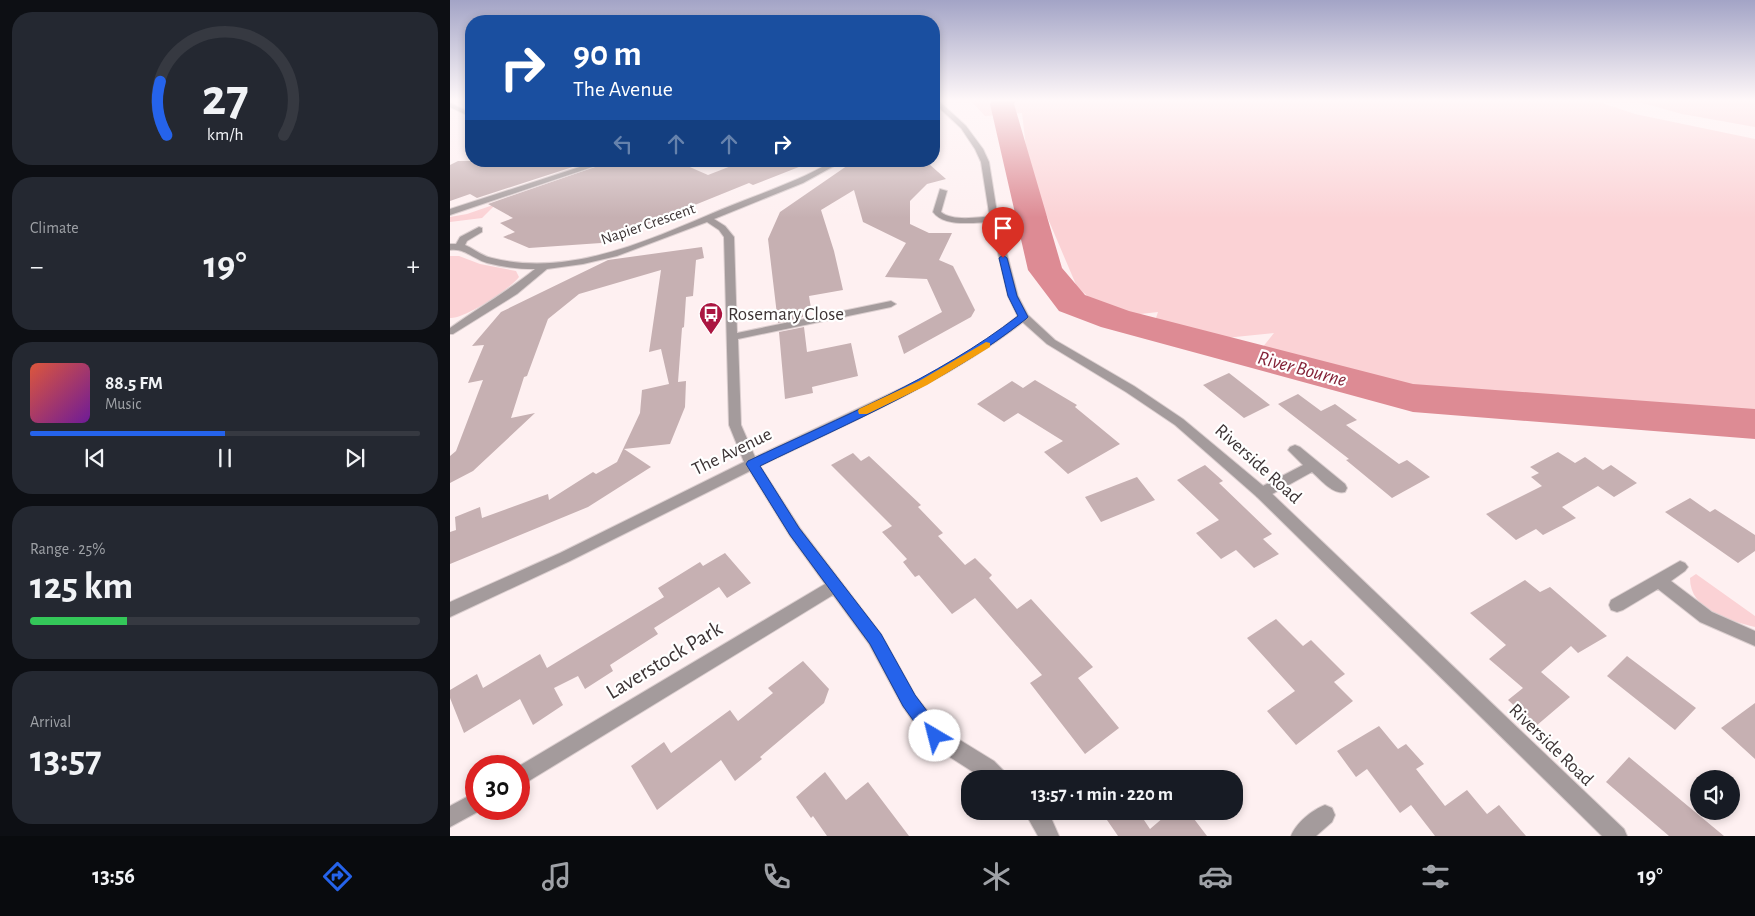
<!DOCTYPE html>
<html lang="en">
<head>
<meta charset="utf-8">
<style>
  body { margin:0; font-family:"Alegreya Sans",sans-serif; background:#242831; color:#f1f3f6; height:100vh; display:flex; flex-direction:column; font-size:19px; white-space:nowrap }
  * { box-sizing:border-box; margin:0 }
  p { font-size:16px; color:#9ea1a6 }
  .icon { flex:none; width:28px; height:28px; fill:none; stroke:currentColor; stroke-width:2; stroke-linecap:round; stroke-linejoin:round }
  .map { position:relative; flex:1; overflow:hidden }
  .sheet { display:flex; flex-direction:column; gap:12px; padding:12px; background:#0d0f14; width:450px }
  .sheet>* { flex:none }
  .top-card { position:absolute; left:15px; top:15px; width:475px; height:152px; border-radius:20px; box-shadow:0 2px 8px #0003; background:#1a4fa0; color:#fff; overflow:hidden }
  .tools { position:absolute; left:1240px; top:770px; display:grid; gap:10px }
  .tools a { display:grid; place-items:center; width:50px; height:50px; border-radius:50%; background:#171b24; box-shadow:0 2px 8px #0003; font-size:25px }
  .speed { position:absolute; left:15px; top:755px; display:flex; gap:10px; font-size:25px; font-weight:700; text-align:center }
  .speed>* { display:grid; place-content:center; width:65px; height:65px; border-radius:50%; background:#171b24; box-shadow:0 2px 8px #0003; line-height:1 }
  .speed .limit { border:8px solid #d22; background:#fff; color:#111 }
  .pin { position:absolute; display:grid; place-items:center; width:42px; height:42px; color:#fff; margin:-51px -21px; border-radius:50% 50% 50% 0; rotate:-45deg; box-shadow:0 0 5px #0007 }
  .pin .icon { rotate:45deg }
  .me { position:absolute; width:55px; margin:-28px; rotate:323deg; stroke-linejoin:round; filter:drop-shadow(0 0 4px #0008) }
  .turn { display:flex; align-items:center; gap:18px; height:105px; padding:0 25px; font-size:22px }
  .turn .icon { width:65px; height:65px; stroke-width:2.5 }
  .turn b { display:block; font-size:35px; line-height:42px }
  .lanes { display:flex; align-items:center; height:48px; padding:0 25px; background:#0003; justify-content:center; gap:25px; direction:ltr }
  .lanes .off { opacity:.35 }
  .big { font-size:38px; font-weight:700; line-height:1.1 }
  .sheet .widget { flex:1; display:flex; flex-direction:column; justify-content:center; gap:8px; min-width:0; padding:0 18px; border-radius:20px; background:#242831 }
  .sheet .dial { align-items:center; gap:0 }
  .dial svg { height:130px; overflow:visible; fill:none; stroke:#363941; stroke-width:7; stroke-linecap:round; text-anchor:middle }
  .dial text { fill:#f1f3f6; stroke:none }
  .song { display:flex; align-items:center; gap:15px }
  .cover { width:60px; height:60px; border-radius:8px; background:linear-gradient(135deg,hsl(10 70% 55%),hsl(280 70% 35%)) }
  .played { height:5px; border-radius:2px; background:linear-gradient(90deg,#2563eb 50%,#363941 50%) }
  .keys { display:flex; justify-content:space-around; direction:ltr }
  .heat { display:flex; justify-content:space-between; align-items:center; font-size:28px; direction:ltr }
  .charge { height:8px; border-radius:4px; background:linear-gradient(90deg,#34c759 25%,#363941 0) }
  .trip { position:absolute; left:511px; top:770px; width:282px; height:50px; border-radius:20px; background:#171b24; box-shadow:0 2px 8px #0003; font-weight:700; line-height:50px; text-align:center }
  .menu { display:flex; height:80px; justify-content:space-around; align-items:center; background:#090b0e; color:#9ea1a6 }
  .menu .icon { width:35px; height:35px }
  .menu .selected { color:#2563eb }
  .menu b { font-size:22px; color:#f1f3f6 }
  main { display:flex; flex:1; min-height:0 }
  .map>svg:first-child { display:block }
  .green { fill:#fbd2d5 }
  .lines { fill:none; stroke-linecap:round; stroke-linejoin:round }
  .river { fill:#dd8b94; fill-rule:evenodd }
  .building { fill:#c6b0b2 }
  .minor-casing { stroke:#dbcecf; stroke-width:2 }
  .tertiary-casing { stroke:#dbcecf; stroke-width:2 }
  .minor { fill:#a49b9c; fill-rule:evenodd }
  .tertiary { fill:#a49b9c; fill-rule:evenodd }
  .route { fill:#2563eb; stroke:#184099 }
  .slow { fill:#f59e0b }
  .labels { text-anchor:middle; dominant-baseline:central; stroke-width:4.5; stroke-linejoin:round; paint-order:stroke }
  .far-street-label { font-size:16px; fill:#3d3435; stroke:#fff }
  .poi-label { font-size:19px; fill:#3d3435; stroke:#fff; text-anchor:start }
  .street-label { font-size:19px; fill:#3d3435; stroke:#fff }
  .water-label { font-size:20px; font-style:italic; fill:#842338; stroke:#fff }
  .near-street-label { font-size:22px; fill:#3d3435; stroke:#fff }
</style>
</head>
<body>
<main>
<section class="sheet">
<div class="widget dial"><svg viewBox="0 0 100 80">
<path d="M14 69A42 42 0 1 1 86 69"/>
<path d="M14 69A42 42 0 0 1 10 36" stroke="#2563eb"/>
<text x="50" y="56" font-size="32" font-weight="700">27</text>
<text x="50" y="72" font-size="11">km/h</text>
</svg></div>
<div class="widget"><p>Climate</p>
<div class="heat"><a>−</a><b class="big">19°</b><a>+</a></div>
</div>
<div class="widget">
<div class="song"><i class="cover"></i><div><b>88.5 FM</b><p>Music</p></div></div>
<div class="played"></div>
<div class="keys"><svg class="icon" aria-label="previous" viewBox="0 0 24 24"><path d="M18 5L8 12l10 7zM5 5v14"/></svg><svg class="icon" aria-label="pause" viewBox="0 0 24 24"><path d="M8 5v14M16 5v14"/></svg><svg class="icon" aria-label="next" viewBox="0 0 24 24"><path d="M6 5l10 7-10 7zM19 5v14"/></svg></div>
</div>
<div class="widget"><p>Range · 25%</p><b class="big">125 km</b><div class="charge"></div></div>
<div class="widget"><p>Arrival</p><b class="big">13:57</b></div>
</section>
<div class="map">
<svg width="1305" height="836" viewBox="0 0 1305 836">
  <rect width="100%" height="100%" fill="#fef0f1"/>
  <!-- green -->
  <path class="green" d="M521,101H1146L1185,114L1305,139V414L1021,392L963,386L812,348L824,333L775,338L704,324L708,312L673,316L642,300L627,287L579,174L572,113L535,116Z
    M1185,101H1305V127L1232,114Z
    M46,204L32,218L0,222V217L17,214Z
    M0,256H9L30,264L66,271L69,277C60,289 15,319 0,318Z
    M1246,574L1305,616V627C1279,620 1240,611 1240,578Z"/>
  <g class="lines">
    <!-- river -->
    <path class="river" d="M542,101H566L564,104L612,268L635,295L679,311L963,384L1305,409V439L963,412L651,327L609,311L578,270L540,104Z"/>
  </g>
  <!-- building -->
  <path class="building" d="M8,161H141L27,198L20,194L0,201V165Z
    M162,161H226L258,175L294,161L359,163L303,185L299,183L151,243L79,248L53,237L65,232L50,223L63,218L38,204Z
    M404,161H456L479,164L496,179L477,184L460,201V224L479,233H502L489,260L503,266L525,310L521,317L454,354L448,336L492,312L477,279L435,277L456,243L413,222L404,190L371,210L384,251L393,290L359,296L361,308L352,310L353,317L328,323L318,239L330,212Z
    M252,247L254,258L246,260L243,296L236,297L234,327L232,328L228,382L236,381L235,407L220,444L174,449L201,467L138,507L0,564V532L6,530L5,517L30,507L32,518L98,494L99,500L143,472L146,474L167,462L190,413L192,390L219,384L211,349L199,352L211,270L129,294L98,319L77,376L74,377L61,418L85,413L23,471L0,483V456L6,451L33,380L18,383L34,345L22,346L51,312L158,260Z
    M354,327L357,352L401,343L408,376L362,387L363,393L335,399L329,332Z
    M779,373L820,405L794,418L753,385Z
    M585,380L627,405L625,407L670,444L618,474L594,452L613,441L568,413L554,422L527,404L562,381L573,388Z
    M848,394L871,411L885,404L907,420L896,425L949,464L957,460L980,477L942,498L896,460L899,459L828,404Z
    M1108,452L1125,463L1135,457L1153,470L1161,465L1187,483L1164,497L1148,486L1112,507L1126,518L1093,535L1086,529L1066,540L1036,514L1092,486L1081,477L1089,473L1080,467Z
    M403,453L411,461L419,456L471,505L468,507L493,533L488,536L515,565L525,558L542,575L539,578L567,609L581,599L643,667L628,678L669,728L635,754L580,683L592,675L525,598L502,614L469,575L465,577L453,562L457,559L432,532L442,526L381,465Z
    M755,465L773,481L769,483L822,534L813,539L829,554L804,568L786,550L771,559L746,533L769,520L727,480Z
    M687,477L705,500L651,522L635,497Z
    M1240,498L1260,512L1265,509L1305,535V551L1288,563L1215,512Z
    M275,553L301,583L277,598L269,587L204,628L208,634L160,665L163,671L135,689L128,676L104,688L113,705L83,725L70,699L14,733L0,698V690L27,674L33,688L90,654L97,668L214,597L208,588L250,562L253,566Z
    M1075,580L1090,592L1100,587L1157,636L1128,653L1121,646L1091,672L1120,697L1086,726L1058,700L1073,688L1039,659L1056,645L1020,613Z
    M826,619L853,646L861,640L895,674L884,682L903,701L846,745L817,711L845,691L797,638Z
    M1177,656L1246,708L1225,730L1157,676Z
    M353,661L379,689L374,703L310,757L312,759L285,781L271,760L207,810L181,766L214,742L221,753L280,710L288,721L323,693L318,688Z
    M1305,703V759L1271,728Z
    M929,726L948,749L956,744L974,764L966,769L995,806L1017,790L1037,814L1049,805L1076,836H985L961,805L950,813L917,769L906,777L887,751Z
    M1179,757L1274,836H1219L1156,782Z
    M375,772L396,800L418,782L459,836H377L363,816L361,818L346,797Z
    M669,811H688L700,829L721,811H738L757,836H668L657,820Z"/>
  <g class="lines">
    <!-- minor casing -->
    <g class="minor-casing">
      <path id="minor" d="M0,103L21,113V117L0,107Z
        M148,161H160L0,215V209Z
        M383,161H393L353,183L264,219L275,226L284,237L287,333L441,301L446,304L441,307L288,339L291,425L305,457L469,380L534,342L569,315H577L578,317L577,319C495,383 403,421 310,466L350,528L431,634L465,695L492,729L544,761L555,772L558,779H534L478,743L453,707L419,644L383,595L69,787V766L375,584L340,536L300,471L120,561L0,617V602L110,553L294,462L279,425L274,237L269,230L257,222L167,256L133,264L97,269L67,294L3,334H0V328C28,308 58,291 85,269C69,269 52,267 37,263C23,259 15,248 0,250V244H6L10,237L29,227L32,228V232L17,241L15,245C24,249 32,256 42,258C122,278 203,238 275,208C312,193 349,181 383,161Z
        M490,189L497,191L491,212C503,222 529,217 544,216L548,219L544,222C526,222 494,228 483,212Z
        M845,445L850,447L895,484L897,488L895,492C883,495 871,480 862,472L817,497L812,498L807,497L805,493L807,489L853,465L838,450L840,447Z
        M1230,561L1235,563L1238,567L1235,571L1221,581L1262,612L1305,631V646L1250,622L1208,589L1173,610L1167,612L1161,610L1159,605L1161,600Z
        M26,792V809H33L0,827V806Z
        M875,805L882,808L885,815L882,822L866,836H841C846,823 862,810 875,805Z
        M574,811H598L609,836H588Z"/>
    </g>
    <!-- tertiary casing -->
    <g class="tertiary-casing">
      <path id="tertiary" d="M484,101H489L516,126L533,149L539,162L548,219L568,296L578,315L605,340L684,386L733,419L817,489L1174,829L1177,836H1152L807,497L725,425L676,392L597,344L569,319L558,296L540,219L531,162L525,149L511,128L484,103Z"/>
    </g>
    <!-- minor -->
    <use href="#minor" class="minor"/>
    <!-- tertiary -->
    <use href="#tertiary" class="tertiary"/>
  </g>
  <!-- sky -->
  <linearGradient id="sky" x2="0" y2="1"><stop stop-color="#a3a4c6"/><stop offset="0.46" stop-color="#fff8f9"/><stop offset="1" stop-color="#fff8f9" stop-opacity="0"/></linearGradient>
  <rect width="1305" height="218" fill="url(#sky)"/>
  <!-- route -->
  <path class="route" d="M553,255L557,258L567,296L578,317L576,319C495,383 402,421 310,466L349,528L431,634L465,695L491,730L494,736L491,742L485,744L479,742L453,706L420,644L340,535L296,464L298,461C391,417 486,379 568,316L558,296L549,258Z"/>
  <!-- slow -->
  <path class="slow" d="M536,342L540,343V347L477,385L417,414H409L408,411L409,409L469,381Z"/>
  <!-- icons -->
  <defs>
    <g id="bus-pin" transform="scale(1.25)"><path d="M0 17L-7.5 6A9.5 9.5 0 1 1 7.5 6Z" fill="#ab1641" stroke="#fff"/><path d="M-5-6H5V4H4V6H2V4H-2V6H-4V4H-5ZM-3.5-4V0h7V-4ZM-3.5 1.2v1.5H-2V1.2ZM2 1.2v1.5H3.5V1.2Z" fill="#fff"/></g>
  </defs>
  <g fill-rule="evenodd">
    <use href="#bus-pin" x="261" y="314"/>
  </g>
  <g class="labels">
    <!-- far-street labels -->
    <g class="far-street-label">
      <text transform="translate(198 224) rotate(-19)">Napier Crescent</text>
    </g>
    <!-- poi labels -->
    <g class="poi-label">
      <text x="278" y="314">Rosemary Close</text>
    </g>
    <!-- street labels -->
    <g class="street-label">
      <text transform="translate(282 452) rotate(-26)">The Avenue</text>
      <text transform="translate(808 464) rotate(42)">Riverside Road</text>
      <text transform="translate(1101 745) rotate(44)">Riverside Road</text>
    </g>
    <!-- water labels -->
    <g class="water-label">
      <text transform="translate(852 369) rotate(15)">River Bourne</text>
    </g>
    <!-- near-street labels -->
    <g class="near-street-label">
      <text transform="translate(214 660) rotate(-31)">Laverstock Park</text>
    </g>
  </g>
</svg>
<div class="tools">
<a><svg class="icon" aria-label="sound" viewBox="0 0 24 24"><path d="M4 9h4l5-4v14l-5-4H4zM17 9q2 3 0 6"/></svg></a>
</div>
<div class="speed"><div class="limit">30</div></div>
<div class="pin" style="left:553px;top:258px;background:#d93025"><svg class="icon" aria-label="arrive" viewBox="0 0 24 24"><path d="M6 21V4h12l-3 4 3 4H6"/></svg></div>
<svg class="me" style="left:485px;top:736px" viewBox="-20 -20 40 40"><circle r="19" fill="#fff"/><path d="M0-13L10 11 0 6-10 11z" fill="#2563eb"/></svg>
<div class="trip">13:57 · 1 min · 220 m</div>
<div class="top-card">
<div class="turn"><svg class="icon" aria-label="right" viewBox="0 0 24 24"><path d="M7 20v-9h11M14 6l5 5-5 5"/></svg><div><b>90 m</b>The Avenue</div></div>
<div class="lanes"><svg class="icon off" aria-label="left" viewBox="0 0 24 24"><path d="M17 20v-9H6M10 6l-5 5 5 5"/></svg><svg class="icon off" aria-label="ahead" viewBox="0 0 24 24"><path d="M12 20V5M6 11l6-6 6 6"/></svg><svg class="icon off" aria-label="ahead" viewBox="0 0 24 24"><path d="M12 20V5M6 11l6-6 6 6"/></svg><svg class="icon" aria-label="right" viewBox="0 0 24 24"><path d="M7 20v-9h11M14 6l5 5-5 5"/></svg></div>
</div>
</div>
</main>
<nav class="menu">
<b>13:56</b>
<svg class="icon selected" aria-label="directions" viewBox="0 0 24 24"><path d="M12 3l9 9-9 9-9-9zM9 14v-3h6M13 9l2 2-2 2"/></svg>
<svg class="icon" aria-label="music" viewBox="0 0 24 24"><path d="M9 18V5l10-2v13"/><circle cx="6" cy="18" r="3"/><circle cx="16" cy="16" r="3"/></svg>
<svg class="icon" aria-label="phone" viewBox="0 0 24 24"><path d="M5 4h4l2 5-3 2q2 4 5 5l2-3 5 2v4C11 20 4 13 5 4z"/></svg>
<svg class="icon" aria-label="climate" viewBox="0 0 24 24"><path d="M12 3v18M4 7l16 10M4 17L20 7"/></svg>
<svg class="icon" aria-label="car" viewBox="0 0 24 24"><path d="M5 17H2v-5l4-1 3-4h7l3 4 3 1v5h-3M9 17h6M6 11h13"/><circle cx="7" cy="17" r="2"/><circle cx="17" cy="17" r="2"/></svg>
<svg class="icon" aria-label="filters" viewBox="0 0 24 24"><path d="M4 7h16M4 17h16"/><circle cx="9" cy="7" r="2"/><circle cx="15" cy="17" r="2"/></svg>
<b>19°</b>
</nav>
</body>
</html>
